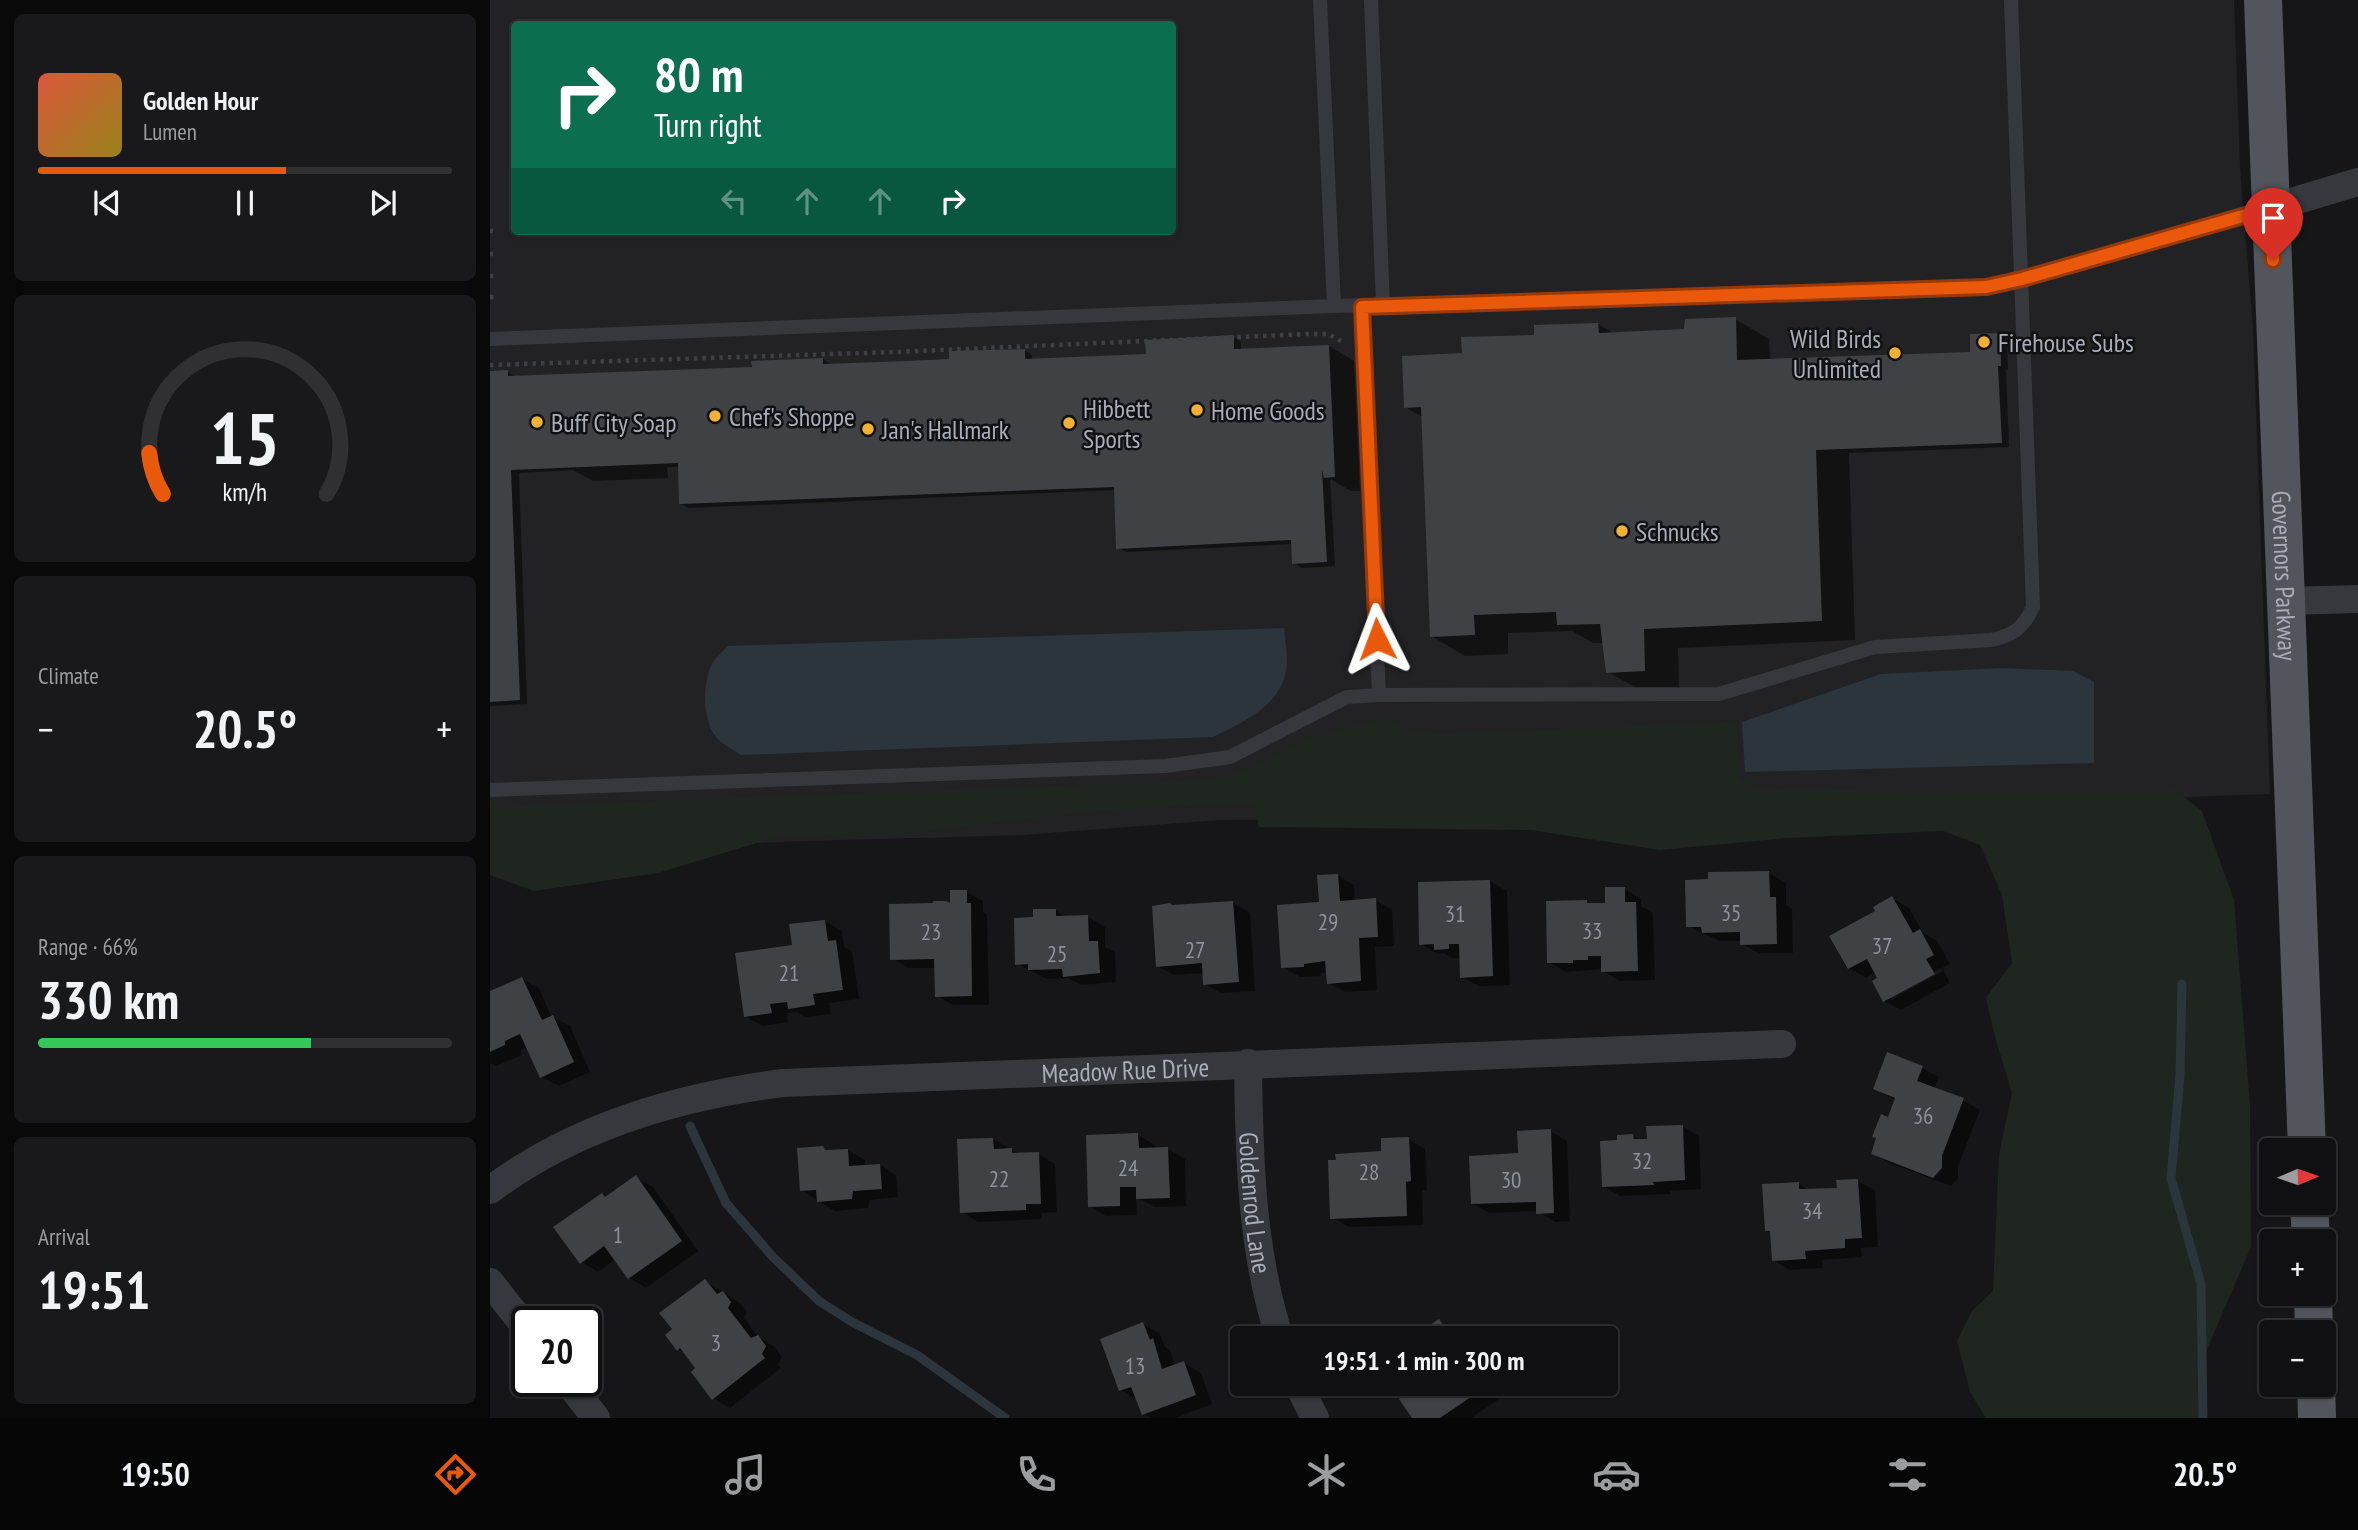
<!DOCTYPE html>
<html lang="en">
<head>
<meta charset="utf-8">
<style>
  body { margin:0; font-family:"PT Sans Narrow",sans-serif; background:#19191b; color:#f1f3f6; height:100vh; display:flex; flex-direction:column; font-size:26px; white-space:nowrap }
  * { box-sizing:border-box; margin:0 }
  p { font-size:23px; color:#9c9d9f }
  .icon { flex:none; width:38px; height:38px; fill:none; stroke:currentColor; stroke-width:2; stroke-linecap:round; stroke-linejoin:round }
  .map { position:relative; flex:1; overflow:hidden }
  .panel { display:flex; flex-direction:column; gap:14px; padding:14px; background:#09090a; width:490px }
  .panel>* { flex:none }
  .banner { position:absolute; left:21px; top:21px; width:665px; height:214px; border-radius:7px; box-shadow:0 2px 5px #0004,0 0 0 2px #303032; background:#0b6e4f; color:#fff; overflow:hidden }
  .needle { width:46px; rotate:88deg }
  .buttons { position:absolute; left:1769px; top:1138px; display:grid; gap:14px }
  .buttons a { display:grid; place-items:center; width:77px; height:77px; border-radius:7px; background:#101012; box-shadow:0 2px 5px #0004,0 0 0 2px #303032; font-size:35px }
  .speed { position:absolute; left:21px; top:1306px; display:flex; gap:14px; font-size:35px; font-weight:700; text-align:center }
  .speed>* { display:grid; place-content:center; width:91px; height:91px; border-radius:50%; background:#101012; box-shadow:0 2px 5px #0004,0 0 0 2px #303032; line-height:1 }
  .speed .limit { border:4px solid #111; border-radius:10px; background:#fff; color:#111 }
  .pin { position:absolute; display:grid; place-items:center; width:60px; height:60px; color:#fff; margin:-72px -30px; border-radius:50% 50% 50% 0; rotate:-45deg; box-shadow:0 0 7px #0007 }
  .pin .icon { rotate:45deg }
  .me { position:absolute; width:77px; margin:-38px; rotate:357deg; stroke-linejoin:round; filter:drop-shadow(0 0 5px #0008) }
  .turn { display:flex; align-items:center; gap:24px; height:147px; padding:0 28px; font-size:32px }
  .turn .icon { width:91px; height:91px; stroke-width:2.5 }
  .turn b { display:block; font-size:49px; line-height:60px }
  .lanes { display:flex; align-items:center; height:66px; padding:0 28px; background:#0003; justify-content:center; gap:35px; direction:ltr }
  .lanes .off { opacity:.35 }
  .big { font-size:52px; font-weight:800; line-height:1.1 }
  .panel .widget { flex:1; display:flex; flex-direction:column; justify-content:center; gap:10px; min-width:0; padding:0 24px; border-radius:10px; background:#19191b }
  .panel .dial { align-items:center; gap:0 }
  .dial svg { height:182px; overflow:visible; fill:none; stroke:#303032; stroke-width:7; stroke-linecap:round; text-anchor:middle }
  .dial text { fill:#f1f3f6; stroke:none }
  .song { display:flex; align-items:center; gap:21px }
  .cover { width:84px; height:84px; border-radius:10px; background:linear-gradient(135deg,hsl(10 70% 55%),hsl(50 70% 35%)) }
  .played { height:7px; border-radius:4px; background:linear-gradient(90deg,#ea580c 60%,#303032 60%) }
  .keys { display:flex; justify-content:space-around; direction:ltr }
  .heat { display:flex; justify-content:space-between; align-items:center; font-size:38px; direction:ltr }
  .charge { height:10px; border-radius:5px; background:linear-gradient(90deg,#34c759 66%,#303032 0) }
  .trip { position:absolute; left:740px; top:1326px; width:388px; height:70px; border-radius:7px; background:#101012; box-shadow:0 2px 5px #0004,0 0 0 2px #303032; font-weight:800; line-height:70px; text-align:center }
  .dock { display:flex; height:112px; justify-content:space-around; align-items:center; background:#060607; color:#9c9d9f }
  .dock .icon { width:49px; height:49px }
  .dock .current { color:#ea580c }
  .dock b { font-size:32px; color:#f1f3f6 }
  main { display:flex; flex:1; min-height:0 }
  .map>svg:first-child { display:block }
  .built { fill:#222225; fill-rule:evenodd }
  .green { fill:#1e261f }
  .water { fill:#2c353c }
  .shadow { fill:#0007; fill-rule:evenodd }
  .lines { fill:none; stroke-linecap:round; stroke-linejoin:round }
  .stream { stroke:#2c353c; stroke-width:9 }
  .building { fill:#404145 }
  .path { stroke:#3d3f44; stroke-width:4.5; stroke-dasharray:3.5 5; stroke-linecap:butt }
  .service { stroke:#37383d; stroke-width:14 }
  .minor { stroke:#37383d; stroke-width:28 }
  .primary { stroke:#53555c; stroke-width:38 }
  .route-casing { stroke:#983908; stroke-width:18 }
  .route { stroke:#ea580c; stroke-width:12 }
  .poi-dot { fill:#f2b134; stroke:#111113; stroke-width:2.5 }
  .labels { text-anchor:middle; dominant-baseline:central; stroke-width:5; stroke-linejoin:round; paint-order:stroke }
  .number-label { font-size:23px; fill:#8e929b }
  .poi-label { font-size:26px; fill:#a8adb8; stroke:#111113; text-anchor:start }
  .street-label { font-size:26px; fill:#a8adb8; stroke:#111113 }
</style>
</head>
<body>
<main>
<section class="panel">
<div class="widget">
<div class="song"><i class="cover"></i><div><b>Golden Hour</b><p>Lumen</p></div></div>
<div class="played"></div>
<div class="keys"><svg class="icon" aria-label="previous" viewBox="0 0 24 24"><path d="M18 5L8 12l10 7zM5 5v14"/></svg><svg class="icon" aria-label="pause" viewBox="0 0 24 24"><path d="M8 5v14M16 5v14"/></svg><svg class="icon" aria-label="next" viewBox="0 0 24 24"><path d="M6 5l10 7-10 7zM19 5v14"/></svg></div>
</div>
<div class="widget dial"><svg viewBox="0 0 100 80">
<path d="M14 69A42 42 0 1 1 86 69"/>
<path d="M14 69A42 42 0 0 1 8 51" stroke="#ea580c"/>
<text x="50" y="56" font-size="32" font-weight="700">15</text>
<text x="50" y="72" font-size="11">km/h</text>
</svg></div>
<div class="widget"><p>Climate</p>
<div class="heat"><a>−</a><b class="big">20.5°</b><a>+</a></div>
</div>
<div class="widget"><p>Range · 66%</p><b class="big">330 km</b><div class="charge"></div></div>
<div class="widget"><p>Arrival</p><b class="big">19:51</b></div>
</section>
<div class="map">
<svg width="1868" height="1418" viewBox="0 0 1868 1418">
  <rect width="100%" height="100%" fill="#161618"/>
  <!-- built -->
  <path class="built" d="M0,0H1744L1750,167L1763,330L1780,794L1087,818L730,820L533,835L313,841L0,855ZM24,24H682V231H24Z"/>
  <!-- green -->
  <path class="green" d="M893,718L921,730L957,734L1247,721L1250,779L1272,788L1408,791L1685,790L1712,811L1744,900L1760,1105L1761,1247L1714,1356L1713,1418H1496L1480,1392L1467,1341L1482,1311L1503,1291L1509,1154L1522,1093L1505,1037L1496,998L1522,963L1512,895L1490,845L1453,831L1297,838L1170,850L1041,830L769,827L764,803L607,811L422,833L290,836L168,873L44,891L0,875V807L719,780L763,767L813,740Z"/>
  <!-- water -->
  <path class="water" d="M794,628C795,639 797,650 797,661C796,704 755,721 723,737L251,755C244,750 235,746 229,740C211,723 212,682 223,662C227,656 233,651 238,646Z
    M1511,668L1583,671L1604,682V763L1255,772L1252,722L1391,674Z"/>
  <!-- shadow -->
  <path class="shadow" d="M1245,319L1279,339L1280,360L1482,354L1509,335L1517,339L1518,370H1516L1519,447L1359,453L1365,640L1188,648L1189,689L1152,691L1118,672L1114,643H1103L1082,631L1018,633V654L975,656L941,636L933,417L915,407L974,355L1045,336L1108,324L1125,334L1196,331Z
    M743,337L751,342V351L839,346L864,361L870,491H861L840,479L845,566L812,568L804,563L803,544L636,552L628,548L626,490L198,508L190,503V467H177L178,478L103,481L83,470L29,473L37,704L0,706V372H17L25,376L263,368L333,359L341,364L461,361L534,350L542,355V361L658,356Z
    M1279,873L1296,883V905L1302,909L1303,953H1269L1252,944V941H1230L1198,926L1220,881Z
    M847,875L864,885L865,902L885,900L902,910L904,946L885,947L887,990L855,992L838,983V972L830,973L831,976L810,977L793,967Z
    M1000,881L1017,891L1020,985L989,986L972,977L971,958H962L954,953L948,954L931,944L930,884Z
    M1134,889L1151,899V906L1163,913L1165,980L1130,981L1113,971V969L1076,972L1059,962L1096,902L1101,905L1117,904Z
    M476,892L493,901V912L497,915L499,1005H463L447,996L446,968H419L402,958Z
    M1402,898L1419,908L1433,933L1447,941L1460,964L1452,968L1460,983L1411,1010L1394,1001L1386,972L1376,978L1359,968L1387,911ZM1451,968L1453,971L1401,1000V996Z
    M743,903L760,913L765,991L731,993L715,984L714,973L684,975L667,966L684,907Z
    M565,910L578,918L598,917L615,927V947L625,952L626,982L591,985L578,978L557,979L527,964L545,919Z
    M335,921L352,931L354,947L362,951L369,999L339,1003L341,1014L316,1017L307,1012L297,1013L298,1022L272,1026L255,1016L304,947Z
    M32,979L49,988L61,1016L80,1026L100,1072L69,1086L52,1077L38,1047L31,1050L32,1055L6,1066L0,1063V993Z
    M1432,1068L1449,1077L1444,1089L1473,1100L1490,1110L1468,1166V1178L1461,1186L1399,1163L1383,1153L1406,1100L1385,1089Z
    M1192,1126L1209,1136L1211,1189L1180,1191V1194L1130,1196L1113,1186L1143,1136L1151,1141L1158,1140Z
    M1060,1131L1077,1141L1080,1221L1065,1222L1048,1211L999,1213L982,1203L1030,1155Z
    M648,1135L665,1145V1150L678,1149L695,1159L696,1206L665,1207L646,1197L647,1215L616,1216L600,1206Z
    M503,1139L531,1155L548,1154L565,1164L567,1212L552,1213V1219L488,1222L472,1212Z
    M918,1139L935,1149L937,1190H932L933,1225L859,1227L842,1217L893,1152Z
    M332,1148L339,1152L358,1150L375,1160V1167L390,1165L406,1175L408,1197L380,1200L378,1208L345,1211L328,1201L312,1190Z
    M146,1178L163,1187L208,1251L156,1288L139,1278L126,1259L108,1272L91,1262L112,1195L118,1198Z
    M1368,1181L1385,1190L1388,1247L1371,1248L1372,1257L1332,1260V1268L1300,1270L1283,1260L1282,1233L1277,1230L1309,1184L1320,1191L1349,1190Z
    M215,1281L250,1303L257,1312L254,1318L269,1338L285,1347L292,1357L288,1365L291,1368L240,1408L223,1398L208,1369L197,1355L188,1349L185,1330Z
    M949,1321L966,1331L971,1339H923Z
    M653,1324L670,1334L675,1347L680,1350L685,1366L694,1363L711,1373L722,1404L685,1418H661L654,1414L648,1400L631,1390Z
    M921,1384H1016L1021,1391L981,1418H924L925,1390Z"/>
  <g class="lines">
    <!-- stream -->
    <path class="stream" d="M1692,984L1690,1075L1681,1178L1711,1284L1713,1418
      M200,1126L236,1203L283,1257L329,1301L362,1322L427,1355L515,1418"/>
  </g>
  <!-- building -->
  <path class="building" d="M1246,317L1247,360L1480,352V334L1510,333L1511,366H1508L1512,443L1326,450L1332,621L1154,629L1155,671L1116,673L1110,624L1067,625L1066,612L984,615L985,635L940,637L931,407L914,408L912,356L972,353L971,337L1044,335V325L1108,323L1109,333L1194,329L1195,319Z
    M744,335V349L839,345L845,477L834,478L832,470L837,562L802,564L801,540L626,549L624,487L189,504L188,463L21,470L30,700L0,702V371L18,370V376L262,367L261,361L333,358V364L417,361L459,359V351L535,349V359L656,354L655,340Z
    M1279,871L1280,897H1286L1287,944L1250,945V932L1212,933L1211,927H1196L1195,880L1218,879V872Z
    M848,874L850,901L886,898L888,937L869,938L871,981L837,984L835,961L814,964V967L791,968L787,905L829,902L827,875Z
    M1000,880L1003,976L970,978L969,944H959V949L944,950V944L929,945L928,882Z
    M1115,887H1135V902H1146L1148,971L1111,972V956H1098V960H1083V963H1057L1056,901L1097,900V903H1115Z
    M460,890H477V903H481L482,996L445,997L444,959L400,960L399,904L442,903L444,901H456L460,903Z
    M1402,896L1423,933L1430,929L1444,955L1436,959L1445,974L1393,1002L1382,981L1387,978L1377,959L1358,969L1339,936L1385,911L1383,907Z
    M743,901L749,982L713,985L712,963L666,967L662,906L680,903L682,905Z
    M543,909H566V916L598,915L599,941H608L610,973L573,977L572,969L538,970V964L525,965L524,918L543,917Z
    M335,920L338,941L346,940L353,990L323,994L325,1005L298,1009L297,1002L280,1004L282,1013L254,1017L245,953L302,945L299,924Z
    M32,977L52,1020L63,1015L84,1062L50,1078L30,1034L15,1041V1045L0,1052V991Z
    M1397,1052L1433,1066L1427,1081L1474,1098L1452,1156V1168L1443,1178L1381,1154L1386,1138L1382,1137L1391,1114L1398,1117L1405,1098L1383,1089Z
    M1193,1125L1195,1180L1163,1182L1164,1185L1112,1187L1110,1141L1127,1140V1135L1143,1134L1144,1139H1157L1156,1126Z
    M1061,1129L1064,1213L1046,1214V1202L981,1204L979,1156L1028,1153L1027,1131Z
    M648,1133L649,1148L678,1147L680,1198L646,1199V1187H630V1206L598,1207L596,1135Z
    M919,1137L921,1181L916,1182L917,1216L840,1219L838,1160H846L845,1154L891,1151V1138Z
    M503,1138L504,1149L522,1148V1153L549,1152L551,1204H536V1210L470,1213L467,1139Z
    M333,1146L335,1150L358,1149L359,1166L390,1164L392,1189L363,1191L362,1199L327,1202L326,1190L310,1191L307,1148Z
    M146,1175L192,1241L138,1279L114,1246L90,1264L63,1227L112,1193L115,1197Z
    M1368,1179L1372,1238L1355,1239V1248L1315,1251L1316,1259L1282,1261L1280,1231H1275L1272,1184L1309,1182V1189L1347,1188L1346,1180Z
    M215,1279L227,1294L233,1291L241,1302L238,1308L261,1338L268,1335L276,1346L272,1354L275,1358L222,1400L201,1372L205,1368L190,1348L187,1351L175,1335L182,1329L169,1313Z
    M949,1319L959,1334L962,1332L966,1339H919Z
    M653,1322L660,1340L663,1338L672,1369L694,1361L706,1395L652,1415L641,1387L629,1391L610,1339Z
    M919,1384H1000L950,1418H922L909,1399L923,1390Z"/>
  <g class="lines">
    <!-- path -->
    <path class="path" d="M0,231H3
      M0,254H3
      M0,276H5
      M0,297H7
      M0,365L405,352L818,334H838L853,342"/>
    <!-- service -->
    <path class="service" d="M830,0L844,306
      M881,0L893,307
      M872,307L889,695
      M0,339L844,306L1496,287L1532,279L1779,208
      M0,790L675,766L740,757L857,697L889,695L1229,694L1385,647L1501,640C1523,636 1534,627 1543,607L1521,0"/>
    <!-- minor -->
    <g class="minor">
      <path d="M1781,208L1868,182"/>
      <path d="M1796,601L1868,599"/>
      <path id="s1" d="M758,1063C759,1156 761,1250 790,1339"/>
      <path id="s2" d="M0,1190C84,1127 190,1096 293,1083L1292,1044"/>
      <path d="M0,1282L37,1329"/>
      <path d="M77,1381L106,1418"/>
      <path d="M808,1384L825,1418"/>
    </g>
    <!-- primary -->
    <g class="primary">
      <path id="s3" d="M1773,0L1817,1150"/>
      <path d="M1819,1202L1821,1241"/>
      <path d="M1823,1293L1824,1332"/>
      <path d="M1826,1384L1827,1418"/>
    </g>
  </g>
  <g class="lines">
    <!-- route casing -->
    <g class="route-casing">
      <path id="route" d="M887,639L872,307L1496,287L1532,279L1781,208L1783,260"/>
    </g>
    <!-- route -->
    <use href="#route" class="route"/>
  </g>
  <!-- markers -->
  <g class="poi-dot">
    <circle cx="1494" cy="342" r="7"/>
    <circle cx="1405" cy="353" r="7"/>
    <circle cx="707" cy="410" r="7"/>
    <circle cx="225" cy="416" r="7"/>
    <circle cx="47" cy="422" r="7"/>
    <circle cx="579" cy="423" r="7"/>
    <circle cx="378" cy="429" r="7"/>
    <circle cx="1132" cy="531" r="7"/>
  </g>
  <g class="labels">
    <!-- number labels -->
    <g class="number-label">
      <text x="1241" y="912">35</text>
      <text x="965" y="913">31</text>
      <text x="838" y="921">29</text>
      <text x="1102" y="930">33</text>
      <text x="441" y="931">23</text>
      <text x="1392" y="945">37</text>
      <text x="705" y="949">27</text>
      <text x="567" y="953">25</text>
      <text x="299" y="972">21</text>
      <text x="1433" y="1115">36</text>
      <text x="1152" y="1160">32</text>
      <text x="638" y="1167">24</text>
      <text x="879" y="1171">28</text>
      <text x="509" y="1178">22</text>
      <text x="1021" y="1179">30</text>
      <text x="1322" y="1210">34</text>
      <text x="128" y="1234">1</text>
      <text x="226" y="1342">3</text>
      <text x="645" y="1365">13</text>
    </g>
    <!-- poi labels -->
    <g class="poi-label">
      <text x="1391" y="338" text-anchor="end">Wild Birds<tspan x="1391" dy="30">Unlimited</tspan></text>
      <text x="1508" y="342">Firehouse Subs</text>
      <text x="593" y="408">Hibbett<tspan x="593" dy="30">Sports</tspan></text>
      <text x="721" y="410">Home Goods</text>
      <text x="239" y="416">Chef's Shoppe</text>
      <text x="61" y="422">Buff City Soap</text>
      <text x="392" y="429">Jan's Hallmark</text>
      <text x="1146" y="531">Schnucks</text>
    </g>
    <!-- street labels -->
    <g class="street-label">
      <text stroke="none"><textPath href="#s3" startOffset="576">Governors Parkway</textPath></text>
      <text stroke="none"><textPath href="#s2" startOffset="658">Meadow Rue Drive</textPath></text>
      <text stroke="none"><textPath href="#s1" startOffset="140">Goldenrod Lane</textPath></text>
    </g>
  </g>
</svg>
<div class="buttons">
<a><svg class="needle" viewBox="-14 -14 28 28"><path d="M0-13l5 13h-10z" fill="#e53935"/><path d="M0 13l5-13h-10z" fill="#9c9d9f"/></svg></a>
<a>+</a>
<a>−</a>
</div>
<div class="speed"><div class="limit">20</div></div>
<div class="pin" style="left:1783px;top:260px;background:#d93025"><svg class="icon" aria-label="arrive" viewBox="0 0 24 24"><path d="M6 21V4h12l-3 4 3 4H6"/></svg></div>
<svg class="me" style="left:887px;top:639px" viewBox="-20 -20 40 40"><path d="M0-17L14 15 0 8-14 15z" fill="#ea580c" stroke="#fff" stroke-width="4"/></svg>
<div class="trip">19:51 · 1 min · 300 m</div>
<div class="banner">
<div class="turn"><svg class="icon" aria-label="right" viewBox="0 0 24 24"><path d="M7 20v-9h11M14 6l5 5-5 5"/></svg><div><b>80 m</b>Turn right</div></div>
<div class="lanes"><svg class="icon off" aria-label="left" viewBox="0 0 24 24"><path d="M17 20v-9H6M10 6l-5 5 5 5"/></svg><svg class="icon off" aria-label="ahead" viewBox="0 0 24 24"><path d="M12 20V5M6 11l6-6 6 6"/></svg><svg class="icon off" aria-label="ahead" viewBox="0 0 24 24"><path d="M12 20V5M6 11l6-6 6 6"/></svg><svg class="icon" aria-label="right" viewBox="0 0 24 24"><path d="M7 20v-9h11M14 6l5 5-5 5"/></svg></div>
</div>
</div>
</main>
<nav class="dock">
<b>19:50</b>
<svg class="icon current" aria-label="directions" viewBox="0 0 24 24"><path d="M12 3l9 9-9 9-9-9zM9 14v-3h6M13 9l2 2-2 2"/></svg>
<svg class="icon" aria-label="music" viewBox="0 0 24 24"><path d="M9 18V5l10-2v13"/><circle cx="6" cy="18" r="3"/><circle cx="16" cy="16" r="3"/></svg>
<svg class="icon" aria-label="phone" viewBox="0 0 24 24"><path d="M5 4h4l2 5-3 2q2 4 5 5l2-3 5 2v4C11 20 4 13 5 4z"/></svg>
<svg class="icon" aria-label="climate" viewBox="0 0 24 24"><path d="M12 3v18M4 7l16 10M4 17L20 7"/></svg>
<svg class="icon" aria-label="car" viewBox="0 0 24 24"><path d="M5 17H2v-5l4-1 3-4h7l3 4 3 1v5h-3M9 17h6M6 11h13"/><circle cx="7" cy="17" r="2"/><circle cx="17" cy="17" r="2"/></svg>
<svg class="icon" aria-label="filters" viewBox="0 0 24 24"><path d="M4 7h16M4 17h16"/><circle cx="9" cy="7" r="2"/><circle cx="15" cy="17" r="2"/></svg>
<b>20.5°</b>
</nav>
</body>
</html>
